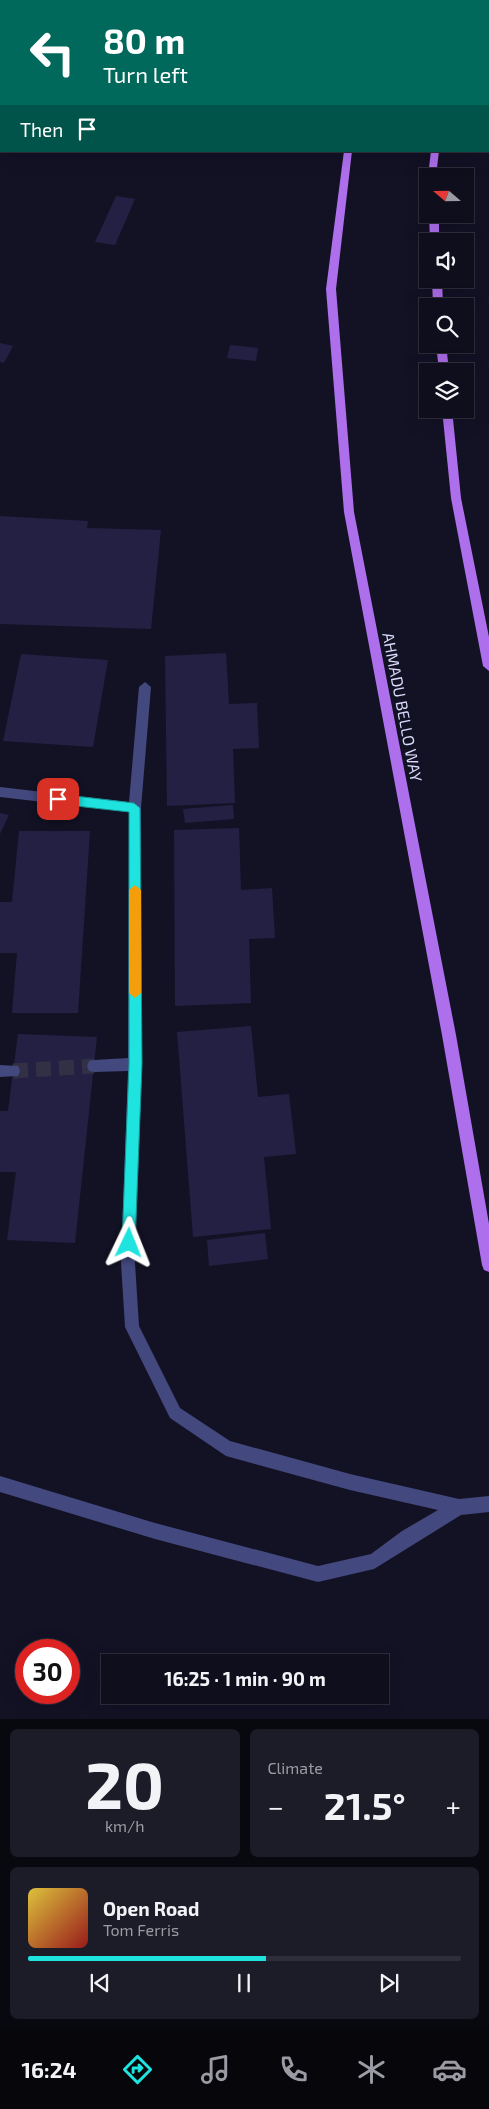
<!DOCTYPE html>
<html lang="en">
<head>
<meta charset="utf-8">
<style>
  body { margin:0; font-family:"Exo 2",sans-serif; background:#1c1c29; color:#f1f3f6; height:100vh; display:flex; flex-direction:column; font-size:19px; white-space:nowrap }
  * { box-sizing:border-box; margin:0 }
  p { font-size:16px; color:#9b9ca3 }
  .icon { flex:none; width:28px; height:28px; fill:none; stroke:currentColor; stroke-width:2; stroke-linecap:round; stroke-linejoin:round }
  .map { position:relative; height:1719px; overflow:hidden }
  .side { display:flex; flex-direction:column; gap:10px; padding:10px; background:#08080f; flex:1 }
  .side>* { flex:none }
  .top-card { position:absolute; left:0px; top:0px; width:490px; height:152px; box-shadow:0 5px 20px #0002,0 0 0 1px #2e2e3b; background:#00695c; color:#fff; overflow:hidden }
  .needle { width:32px; rotate:290deg }
  .buttons { position:absolute; left:419px; top:168px; display:grid; gap:10px }
  .buttons a { display:grid; place-items:center; width:55px; height:55px; border-radius:0px; background:#0e0e1c; box-shadow:0 5px 20px #0002,0 0 0 1px #2e2e3b; font-size:25px }
  .speed { position:absolute; left:15px; top:1639px; display:flex; gap:10px; font-size:25px; font-weight:700; text-align:center }
  .speed>* { display:grid; place-content:center; width:65px; height:65px; border-radius:50%; background:#0e0e1c; box-shadow:0 5px 20px #0002,0 0 0 1px #2e2e3b; line-height:1 }
  .speed .limit { border:8px solid #d22; background:#fff; color:#111 }
  .pin { position:absolute; display:grid; place-items:center; width:42px; height:42px; color:#fff; margin:-21px; border-radius:10px; box-shadow:0 2px 8px #0006 }
  .me { position:absolute; width:55px; margin:-28px; rotate:2deg; stroke-linejoin:round; filter:drop-shadow(0 0 4px #0008) }
  .turn { display:flex; align-items:center; gap:18px; height:105px; padding:0 20px; font-size:22px }
  .turn .icon { width:65px; height:65px; stroke-width:2.5 }
  .turn b { display:block; font-size:35px; line-height:42px }
  .then { display:flex; align-items:center; height:48px; padding:0 20px; background:#0003; gap:10px; font-size:19px }
  .big { font-size:38px; font-weight:700; line-height:1.1 }
  .side .card { flex:1; display:flex; flex-direction:column; justify-content:center; gap:8px; min-width:0; padding:0 18px; border-radius:8px; background:#1c1c29 }
  .side .dial { align-items:center; gap:0 }
  .dial b { font-size:65px; line-height:1 }
  .song { display:flex; align-items:center; gap:15px }
  .cover { width:60px; height:60px; border-radius:8px; background:linear-gradient(135deg,hsl(50 70% 55%),hsl(0 70% 35%)) }
  .played { height:5px; border-radius:2px; background:linear-gradient(90deg,#1ee3df 55%,#2e2e3b 55%) }
  .keys { display:flex; justify-content:space-around; direction:ltr }
  .heat { display:flex; justify-content:space-between; align-items:center; font-size:28px; direction:ltr }
  .side .tiles { flex:1; display:grid; gap:10px; grid-template-columns:1fr 1fr }
  .card:last-child { grid-column:span 2 }
  .trip { position:absolute; left:101px; top:1654px; width:288px; height:50px; border-radius:0px; background:#0e0e1c; box-shadow:0 5px 20px #0002,0 0 0 1px #2e2e3b; font-weight:700; line-height:50px; text-align:center }
  .tab-bar { display:flex; height:80px; justify-content:space-around; align-items:center; background:#06060b; color:#9b9ca3 }
  .tab-bar .icon { width:35px; height:35px }
  .tab-bar .active { color:#1ee3df }
  .tab-bar b { font-size:22px; color:#f1f3f6 }
  .map>svg:first-child { display:block }
  .building { fill:#232044 }
  .lines { fill:none; stroke-linecap:round; stroke-linejoin:round }
  .minor-tunnel { stroke:#313045; stroke-width:15; stroke-dasharray:15 8; stroke-linecap:butt }
  .minor { fill:#43487e; fill-rule:evenodd }
  .major { fill:#ae6fed; fill-rule:evenodd }
  .route { fill:#1ee3df; stroke:#149491 }
  .slow { fill:#f59e0b }
  .labels { text-anchor:middle; dominant-baseline:central; stroke-width:5; stroke-linejoin:round; paint-order:stroke }
  .street-label { font-size:16px; fill:#dadbfb; stroke:#131225 }
</style>
</head>
<body>
<div class="map">
<svg width="489" height="1719" viewBox="0 0 489 1719">
  <rect width="100%" height="100%" fill="#131225"/>
  <!-- building -->
  <path class="building" d="M116,196L135,199L115,245L95,242Z
    M0,343L13,346L4,363L0,362Z
    M230,345L258,348L256,361L227,358Z
    M0,516L88,521L87,528L161,530L151,629L0,624Z
    M226,653L229,704L257,703L259,748L233,749L235,803L167,806L165,656Z
    M21,654L108,660L93,747L3,741Z
    M233,805L234,819L185,823L183,809Z
    M0,813L9,815L0,834Z
    M239,828L241,890L272,888L275,938L249,939L251,1003L175,1006L174,830Z
    M19,831H90L78,1013H12L17,953H0V902H12Z
    M251,1026L258,1097L289,1094L296,1154L264,1157L271,1229L193,1237L177,1032Z
    M18,1034L97,1037L75,1243L7,1240L16,1172H0V1111H8Z
    M265,1233L268,1259L209,1266L207,1240Z"/>
  <g class="lines">
    <!-- minor-tunnel -->
    <path class="minor-tunnel" d="M13,1071L94,1066"/>
    <!-- minor -->
    <path class="minor" d="M0,96L1,97V103L0,102Z
      M145,682L151,687L141,808L142,1064L135,1263L139,1326L180,1408L230,1441L350,1474L459,1499L489,1496V1512L461,1515L374,1569L318,1582L155,1539L0,1492V1476L155,1523L318,1566L371,1554L402,1531L438,1510L350,1490L226,1456L170,1418L125,1327L121,1263L128,1071L94,1072L89,1071L87,1066L89,1061L94,1060L128,1058L129,812L0,797V787L129,802L139,687Z
      M0,1065L18,1066L20,1071L18,1076L0,1077Z"/>
    <!-- major -->
    <path class="major" d="M454,0H462V1H454Z
      M344,151H352L336,289L354,512L456,1035L489,1224V1272L484,1270L482,1265L442,1035L344,512L326,289Z
      M431,151H439L436,176H428Z
      M429,214H439V241H430Z
      M432,279H442L443,306H433Z
      M436,344H446L449,371H439Z
      M442,409H452L461,498L489,637V671L483,666L451,498Z"/>
  </g>
  <!-- route -->
  <path class="route" d="M58,794L134,803L140,808L142,1064L135,1243L133,1248L129,1249L124,1248L122,1243L129,1064V812L58,804L52,799Z"/>
  <!-- slow -->
  <path class="slow" d="M135,885L141,890V993L135,998L129,993V890Z"/>
  <g class="labels">
    <!-- street labels -->
    <g class="street-label">
      <text transform="translate(403 707) rotate(79)">AHMADU BELLO WAY</text>
    </g>
  </g>
</svg>
<div class="buttons">
<a><svg class="needle" viewBox="-14 -14 28 28"><path d="M0-13l5 13h-10z" fill="#e53935"/><path d="M0 13l5-13h-10z" fill="#9b9ca3"/></svg></a>
<a><svg class="icon" aria-label="sound" viewBox="0 0 24 24"><path d="M4 9h4l5-4v14l-5-4H4zM17 9q2 3 0 6"/></svg></a>
<a><svg class="icon" aria-label="search" viewBox="0 0 24 24"><circle cx="10" cy="10" r="6"/><path d="M15 15l6 6"/></svg></a>
<a><svg class="icon" aria-label="layers" viewBox="0 0 24 24"><path d="M12 4l9 5-9 5-9-5zM3 14l9 5 9-5"/></svg></a>
</div>
<div class="speed"><div class="limit">30</div></div>
<div class="pin" style="left:58px;top:799px;background:#d93025"><svg class="icon" aria-label="arrive" viewBox="0 0 24 24"><path d="M6 21V4h12l-3 4 3 4H6"/></svg></div>
<svg class="me" style="left:129px;top:1243px" viewBox="-20 -20 40 40"><path d="M0-17L14 15 0 8-14 15z" fill="#1ee3df" stroke="#fff" stroke-width="4"/></svg>
<div class="trip">16:25 · 1 min · 90 m</div>
<div class="top-card">
<div class="turn"><svg class="icon" aria-label="left" viewBox="0 0 24 24"><path d="M17 20v-9H6M10 6l-5 5 5 5"/></svg><div><b>80 m</b>Turn left</div></div>
<div class="then">Then<svg class="icon" aria-label="arrive" viewBox="0 0 24 24"><path d="M6 21V4h12l-3 4 3 4H6"/></svg></div>
</div>
</div>
<section class="side">
<div class="tiles">
<div class="card dial"><b>20</b><p>km/h</p></div>
<div class="card"><p>Climate</p>
<div class="heat"><a>−</a><b class="big">21.5°</b><a>+</a></div>
</div>
<div class="card">
<div class="song"><i class="cover"></i><div><b>Open Road</b><p>Tom Ferris</p></div></div>
<div class="played"></div>
<div class="keys"><svg class="icon" aria-label="previous" viewBox="0 0 24 24"><path d="M18 5L8 12l10 7zM5 5v14"/></svg><svg class="icon" aria-label="pause" viewBox="0 0 24 24"><path d="M8 5v14M16 5v14"/></svg><svg class="icon" aria-label="next" viewBox="0 0 24 24"><path d="M6 5l10 7-10 7zM19 5v14"/></svg></div>
</div>
</div>
</section>
<nav class="tab-bar">
<b>16:24</b>
<svg class="icon active" aria-label="directions" viewBox="0 0 24 24"><path d="M12 3l9 9-9 9-9-9zM9 14v-3h6M13 9l2 2-2 2"/></svg>
<svg class="icon" aria-label="music" viewBox="0 0 24 24"><path d="M9 18V5l10-2v13"/><circle cx="6" cy="18" r="3"/><circle cx="16" cy="16" r="3"/></svg>
<svg class="icon" aria-label="phone" viewBox="0 0 24 24"><path d="M5 4h4l2 5-3 2q2 4 5 5l2-3 5 2v4C11 20 4 13 5 4z"/></svg>
<svg class="icon" aria-label="climate" viewBox="0 0 24 24"><path d="M12 3v18M4 7l16 10M4 17L20 7"/></svg>
<svg class="icon" aria-label="car" viewBox="0 0 24 24"><path d="M5 17H2v-5l4-1 3-4h7l3 4 3 1v5h-3M9 17h6M6 11h13"/><circle cx="7" cy="17" r="2"/><circle cx="17" cy="17" r="2"/></svg>
</nav>
</body>
</html>
